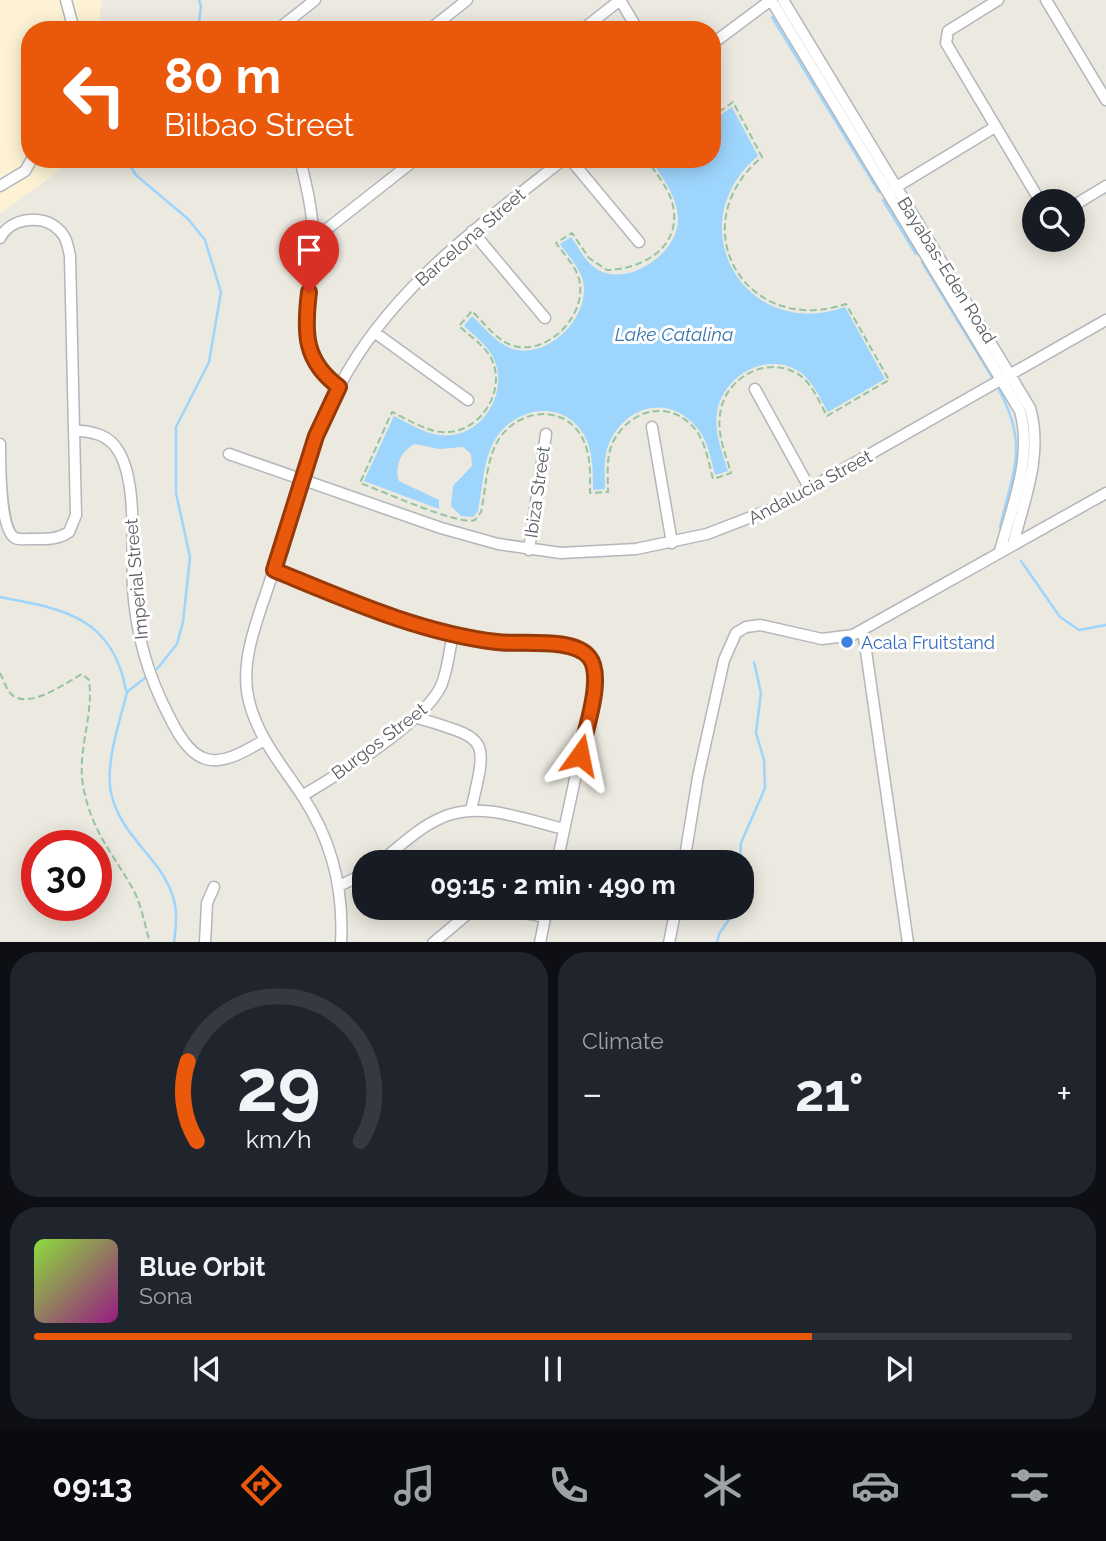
<!DOCTYPE html>
<html lang="en">
<head>
<meta charset="utf-8">
<style>
  body { margin:0; font-family:Raleway,sans-serif; background:#20242c; color:#f1f3f6; height:100vh; display:flex; flex-direction:column; font-size:26px; white-space:nowrap }
  * { box-sizing:border-box; margin:0 }
  p { font-size:23px; color:#9ea1a6 }
  .icon { flex:none; width:38px; height:38px; fill:none; stroke:currentColor; stroke-width:2; stroke-linecap:round; stroke-linejoin:round }
  .map { position:relative; height:942px; overflow:hidden }
  .panel { display:flex; flex-direction:column; gap:10px; padding:10px; background:#0d0f14; flex:1 }
  .panel>* { flex:none }
  .guide { position:absolute; left:21px; top:21px; width:700px; height:147px; border-radius:28px; box-shadow:0 4px 18px #0003; background:#ea580c; color:#fff; overflow:hidden }
  .controls { position:absolute; left:1022px; top:189px; display:grid; gap:14px }
  .controls a { display:grid; place-items:center; width:63px; height:63px; border-radius:50%; background:#171b24; box-shadow:0 4px 18px #0003; font-size:35px }
  .speed { position:absolute; left:21px; top:830px; display:flex; gap:14px; font-size:35px; font-weight:700; text-align:center }
  .speed>* { display:grid; place-content:center; width:91px; height:91px; border-radius:50%; background:#171b24; box-shadow:0 4px 18px #0003; line-height:1 }
  .speed .limit { border:10px solid #d22; background:#fff; color:#111 }
  .pin { position:absolute; display:grid; place-items:center; width:60px; height:60px; color:#fff; margin:-72px -30px; border-radius:50% 50% 50% 0; rotate:-45deg; box-shadow:0 0 7px #0007 }
  .pin .icon { rotate:45deg }
  .me { position:absolute; width:77px; margin:-38px; rotate:12deg; stroke-linejoin:round; filter:drop-shadow(0 0 5px #0008) }
  .turn { display:flex; align-items:center; gap:24px; height:147px; padding:0 28px; font-size:32px }
  .turn .icon { width:91px; height:91px; stroke-width:2.5 }
  .turn b { display:block; font-size:49px; line-height:60px }
  .big { font-size:52px; font-weight:700; line-height:1.1 }
  .panel .widget { flex:1; display:flex; flex-direction:column; justify-content:center; gap:10px; min-width:0; padding:0 24px; border-radius:28px; background:#20242c }
  .panel .dial { align-items:center; gap:0 }
  .dial svg { height:182px; overflow:visible; fill:none; stroke:#363941; stroke-width:7; stroke-linecap:round; text-anchor:middle }
  .dial text { fill:#f1f3f6; stroke:none }
  .song { display:flex; align-items:center; gap:21px }
  .cover { width:84px; height:84px; border-radius:10px; background:linear-gradient(135deg,hsl(90 70% 55%),hsl(310 70% 35%)) }
  .played { height:7px; border-radius:4px; background:linear-gradient(90deg,#ea580c 75%,#363941 75%) }
  .keys { display:flex; justify-content:space-around; direction:ltr }
  .heat { display:flex; justify-content:space-between; align-items:center; font-size:38px; direction:ltr }
  .panel .tiles { flex:1; display:grid; gap:10px; grid-template-columns:1fr 1fr }
  .widget:last-child { grid-column:span 2 }
  .trip { position:absolute; left:352px; top:850px; width:402px; height:70px; border-radius:28px; background:#171b24; box-shadow:0 4px 18px #0003; font-weight:700; line-height:70px; text-align:center }
  .dock { display:flex; height:112px; justify-content:space-around; align-items:center; background:#090b0e; color:#9ea1a6 }
  .dock .icon { width:49px; height:49px }
  .dock .on { color:#ea580c }
  .dock b { font-size:32px; color:#f1f3f6 }
  .map>svg:first-child { display:block }
  .commercial { fill:#fdf3d4 }
  .water { fill:#9ed5fd }
  .lines { fill:none; stroke-linecap:round; stroke-linejoin:round }
  .stream { stroke:#9ed5fd; stroke-width:2.5 }
  .minor-casing { stroke:#b3b6bb; stroke-width:13 }
  .path { stroke:#95c4a2; stroke-width:2; stroke-dasharray:7 3.5; stroke-linecap:butt }
  .minor { stroke:#fff; stroke-width:10 }
  .route-casing { stroke:#983908; stroke-width:18 }
  .route { stroke:#ea580c; stroke-width:12 }
  .shop-dot { fill:#3f7fe0; stroke:#fff; stroke-width:2.5 }
  .labels { text-anchor:middle; dominant-baseline:central; stroke-width:6; stroke-linejoin:round; paint-order:stroke }
  .street-label { font-size:18px; fill:#595c61; stroke:#fff }
  .shop-label { font-size:18px; fill:#366cbe; stroke:#fff; text-anchor:start }
  .water-label { font-size:19px; font-style:italic; fill:#3d75ae; stroke:#fff }
</style>
</head>
<body>
<div class="map">
<svg width="1106" height="943" viewBox="0 0 1106 943">
  <rect width="100%" height="100%" fill="#ece9e0"/>
  <!-- commercial -->
  <path class="commercial" d="M0,0H102L98,30H30V159H75L0,214Z"/>
  <!-- water -->
  <path class="water" d="M732,107L758,156C677,224 744,343 845,307L885,379L828,412C820,399 813,381 800,372C767,350 723,376 717,412C714,432 722,452 728,471L715,475C711,460 708,441 698,429C670,393 624,405 608,446C603,459 605,475 605,489L593,490C593,474 593,456 587,441C570,400 519,403 496,438C483,458 483,487 478,511L473,517L461,516L451,506L453,486L472,466L471,454L463,447L439,449L415,444C401,450 394,467 399,481L439,500V509L364,481L394,416C408,423 424,433 439,435C480,441 511,393 493,357C487,345 474,335 464,326L472,316C483,326 495,342 510,348C545,361 586,322 584,287C583,271 569,257 560,244L571,237C579,248 586,263 598,270C630,287 679,252 678,219C677,198 666,182 654,165L661,159H712V121Z"/>
  <g class="lines">
    <!-- stream -->
    <path class="stream" d="M772,17L879,192
      M198,30L201,6L199,0
      M126,159L136,175L188,219L205,240L221,292L209,362L176,427V493L190,557L183,622L177,644L157,669
      M883,200L916,254
      M922,262L992,377
      M999,390C1029,445 1013,471 1000,527
      M1021,561L1060,617L1079,630L1106,625
      M0,597C64,609 112,617 126,690
      M145,678L127,692C120,722 105,762 111,793C121,837 159,856 172,894C178,909 176,927 174,943
      M740,863L741,843L765,788L764,760L756,733L761,693L754,662
      M742,891V893
      M717,943L719,934L737,908"/>
    <!-- minor casing -->
    <g class="minor-casing">
      <path id="minor" d="M66,0L74,30
        M771,0L1020,411C1033,458 1012,506 1000,551
        M783,0L1030,408C1043,454 1025,498 1013,544
        M998,0L948,31L946,43L1040,201
        M1046,0L1106,100
        M277,30L315,0
        M429,30L467,0
        M582,30L620,0L638,30
        M712,44L771,0
        M300,159C306,184 312,208 313,233C314,292 284,345 339,387
        M570,159L639,242
        M0,186L25,171L32,159
        M893,189L995,127
        M1073,206L1106,186
        M472,231L545,318
        M0,238C10,218 43,213 59,230C66,236 68,246 70,256L76,515L69,532C57,540 45,539 32,539C27,539 20,540 15,538C0,530 0,464 0,444
        M313,240L416,159
        M374,332L468,400
        M755,389L810,489
        M652,427L672,543
        M74,430C93,432 109,434 119,452C138,484 131,552 133,589C136,634 148,676 169,716C195,770 216,770 264,740
        M229,454L441,528L498,544L561,553L636,549L707,534L777,507L1106,320
        M529,550L546,434
        M274,570L363,605L453,634L525,644L573,645L588,654L593,662L596,681L557,863
        M863,630L908,943
        M415,717C488,740 489,734 471,810
        M302,796C340,773 422,725 441,686C448,670 449,651 453,634
        M379,863C399,847 418,828 441,818C479,800 526,820 564,829
        M684,863L698,777L724,660L736,633L746,627L760,625L822,639L853,635L1106,493
        M339,886L364,874
        M496,908L546,917
        M205,943L207,903L214,887
        M341,943C344,890 332,841 303,797C282,765 258,738 249,701C238,660 261,611 273,572C292,510 308,445 339,387C390,289 479,226 564,159
        M433,943L470,912L488,908
        M540,943L547,908
        M669,943L676,908"/>
    </g>
    <!-- path -->
    <path class="path" d="M656,159L650,164C658,176 668,188 672,202C684,245 645,269 607,270L589,258L572,233L556,243C565,256 579,269 580,285C584,318 547,355 514,346C497,341 484,323 472,311L459,326C469,335 483,345 490,356C509,389 480,435 442,432C426,431 407,419 392,412L360,483C380,490 459,526 475,520L481,512C486,489 486,459 499,439C521,406 570,404 585,444C591,459 590,477 590,493L608,492C608,476 606,459 612,444C629,408 673,397 698,433C706,446 709,464 713,479L731,473C726,455 717,435 720,415C723,380 764,355 796,373C811,380 819,402 827,416L889,380L846,304C745,338 680,225 762,157L733,102L712,117
      M0,673C3,679 6,688 10,693C27,712 67,682 82,674L89,680C94,715 77,750 83,786C92,833 113,853 134,891C142,907 145,926 150,943"/>
    <!-- minor -->
    <use href="#minor" class="minor"/>
  </g>
  <g class="lines">
    <!-- route casing -->
    <g class="route-casing">
      <path id="route" d="M309,292C304,333 304,361 339,387L316,436L274,570C345,599 420,633 497,642C522,645 573,637 589,657C605,676 585,731 580,755"/>
    </g>
    <!-- route -->
    <use href="#route" class="route"/>
  </g>
  <!-- markers -->
  <circle class="shop-dot" cx="847" cy="642" r="7"/>
  <g class="labels">
    <!-- street labels -->
    <g class="street-label">
      <text transform="translate(470 237) rotate(-41)">Barcelona Street</text>
      <text transform="translate(947 270) rotate(58)">Bayabas-Eden Road</text>
      <text transform="translate(810 487) rotate(-28)">Andalucia Street</text>
      <text transform="translate(537 492) rotate(-82)">Ibiza Street</text>
      <text transform="translate(136 579) rotate(-95)">Imperial Street</text>
      <text transform="translate(379 741) rotate(-37)">Burgos Street</text>
    </g>
    <!-- shop labels -->
    <g class="shop-label">
      <text x="861" y="642">Acala Fruitstand</text>
    </g>
    <!-- water labels -->
    <g class="water-label">
      <text x="674" y="334">Lake Catalina</text>
    </g>
  </g>
</svg>
<div class="controls">
<a><svg class="icon" aria-label="search" viewBox="0 0 24 24"><circle cx="10" cy="10" r="6"/><path d="M15 15l6 6"/></svg></a>
</div>
<div class="speed"><div class="limit">30</div></div>
<div class="pin" style="left:309px;top:292px;background:#d93025"><svg class="icon" aria-label="arrive" viewBox="0 0 24 24"><path d="M6 21V4h12l-3 4 3 4H6"/></svg></div>
<svg class="me" style="left:580px;top:755px" viewBox="-20 -20 40 40"><path d="M0-17L14 15 0 8-14 15z" fill="#ea580c" stroke="#fff" stroke-width="4"/></svg>
<div class="trip">09:15 · 2 min · 490 m</div>
<div class="guide">
<div class="turn"><svg class="icon" aria-label="left" viewBox="0 0 24 24"><path d="M17 20v-9H6M10 6l-5 5 5 5"/></svg><div><b>80 m</b>Bilbao Street</div></div>
</div>
</div>
<section class="panel">
<div class="tiles">
<div class="widget dial"><svg viewBox="0 0 100 80">
<path d="M14 69A42 42 0 1 1 86 69"/>
<path d="M14 69A42 42 0 0 1 10 34" stroke="#ea580c"/>
<text x="50" y="56" font-size="32" font-weight="700">29</text>
<text x="50" y="72" font-size="11">km/h</text>
</svg></div>
<div class="widget"><p>Climate</p>
<div class="heat"><a>−</a><b class="big">21°</b><a>+</a></div>
</div>
<div class="widget">
<div class="song"><i class="cover"></i><div><b>Blue Orbit</b><p>Sona</p></div></div>
<div class="played"></div>
<div class="keys"><svg class="icon" aria-label="previous" viewBox="0 0 24 24"><path d="M18 5L8 12l10 7zM5 5v14"/></svg><svg class="icon" aria-label="pause" viewBox="0 0 24 24"><path d="M8 5v14M16 5v14"/></svg><svg class="icon" aria-label="next" viewBox="0 0 24 24"><path d="M6 5l10 7-10 7zM19 5v14"/></svg></div>
</div>
</div>
</section>
<nav class="dock">
<b>09:13</b>
<svg class="icon on" aria-label="directions" viewBox="0 0 24 24"><path d="M12 3l9 9-9 9-9-9zM9 14v-3h6M13 9l2 2-2 2"/></svg>
<svg class="icon" aria-label="music" viewBox="0 0 24 24"><path d="M9 18V5l10-2v13"/><circle cx="6" cy="18" r="3"/><circle cx="16" cy="16" r="3"/></svg>
<svg class="icon" aria-label="phone" viewBox="0 0 24 24"><path d="M5 4h4l2 5-3 2q2 4 5 5l2-3 5 2v4C11 20 4 13 5 4z"/></svg>
<svg class="icon" aria-label="climate" viewBox="0 0 24 24"><path d="M12 3v18M4 7l16 10M4 17L20 7"/></svg>
<svg class="icon" aria-label="car" viewBox="0 0 24 24"><path d="M5 17H2v-5l4-1 3-4h7l3 4 3 1v5h-3M9 17h6M6 11h13"/><circle cx="7" cy="17" r="2"/><circle cx="17" cy="17" r="2"/></svg>
<svg class="icon" aria-label="filters" viewBox="0 0 24 24"><path d="M4 7h16M4 17h16"/><circle cx="9" cy="7" r="2"/><circle cx="15" cy="17" r="2"/></svg>
</nav>
</body>
</html>
